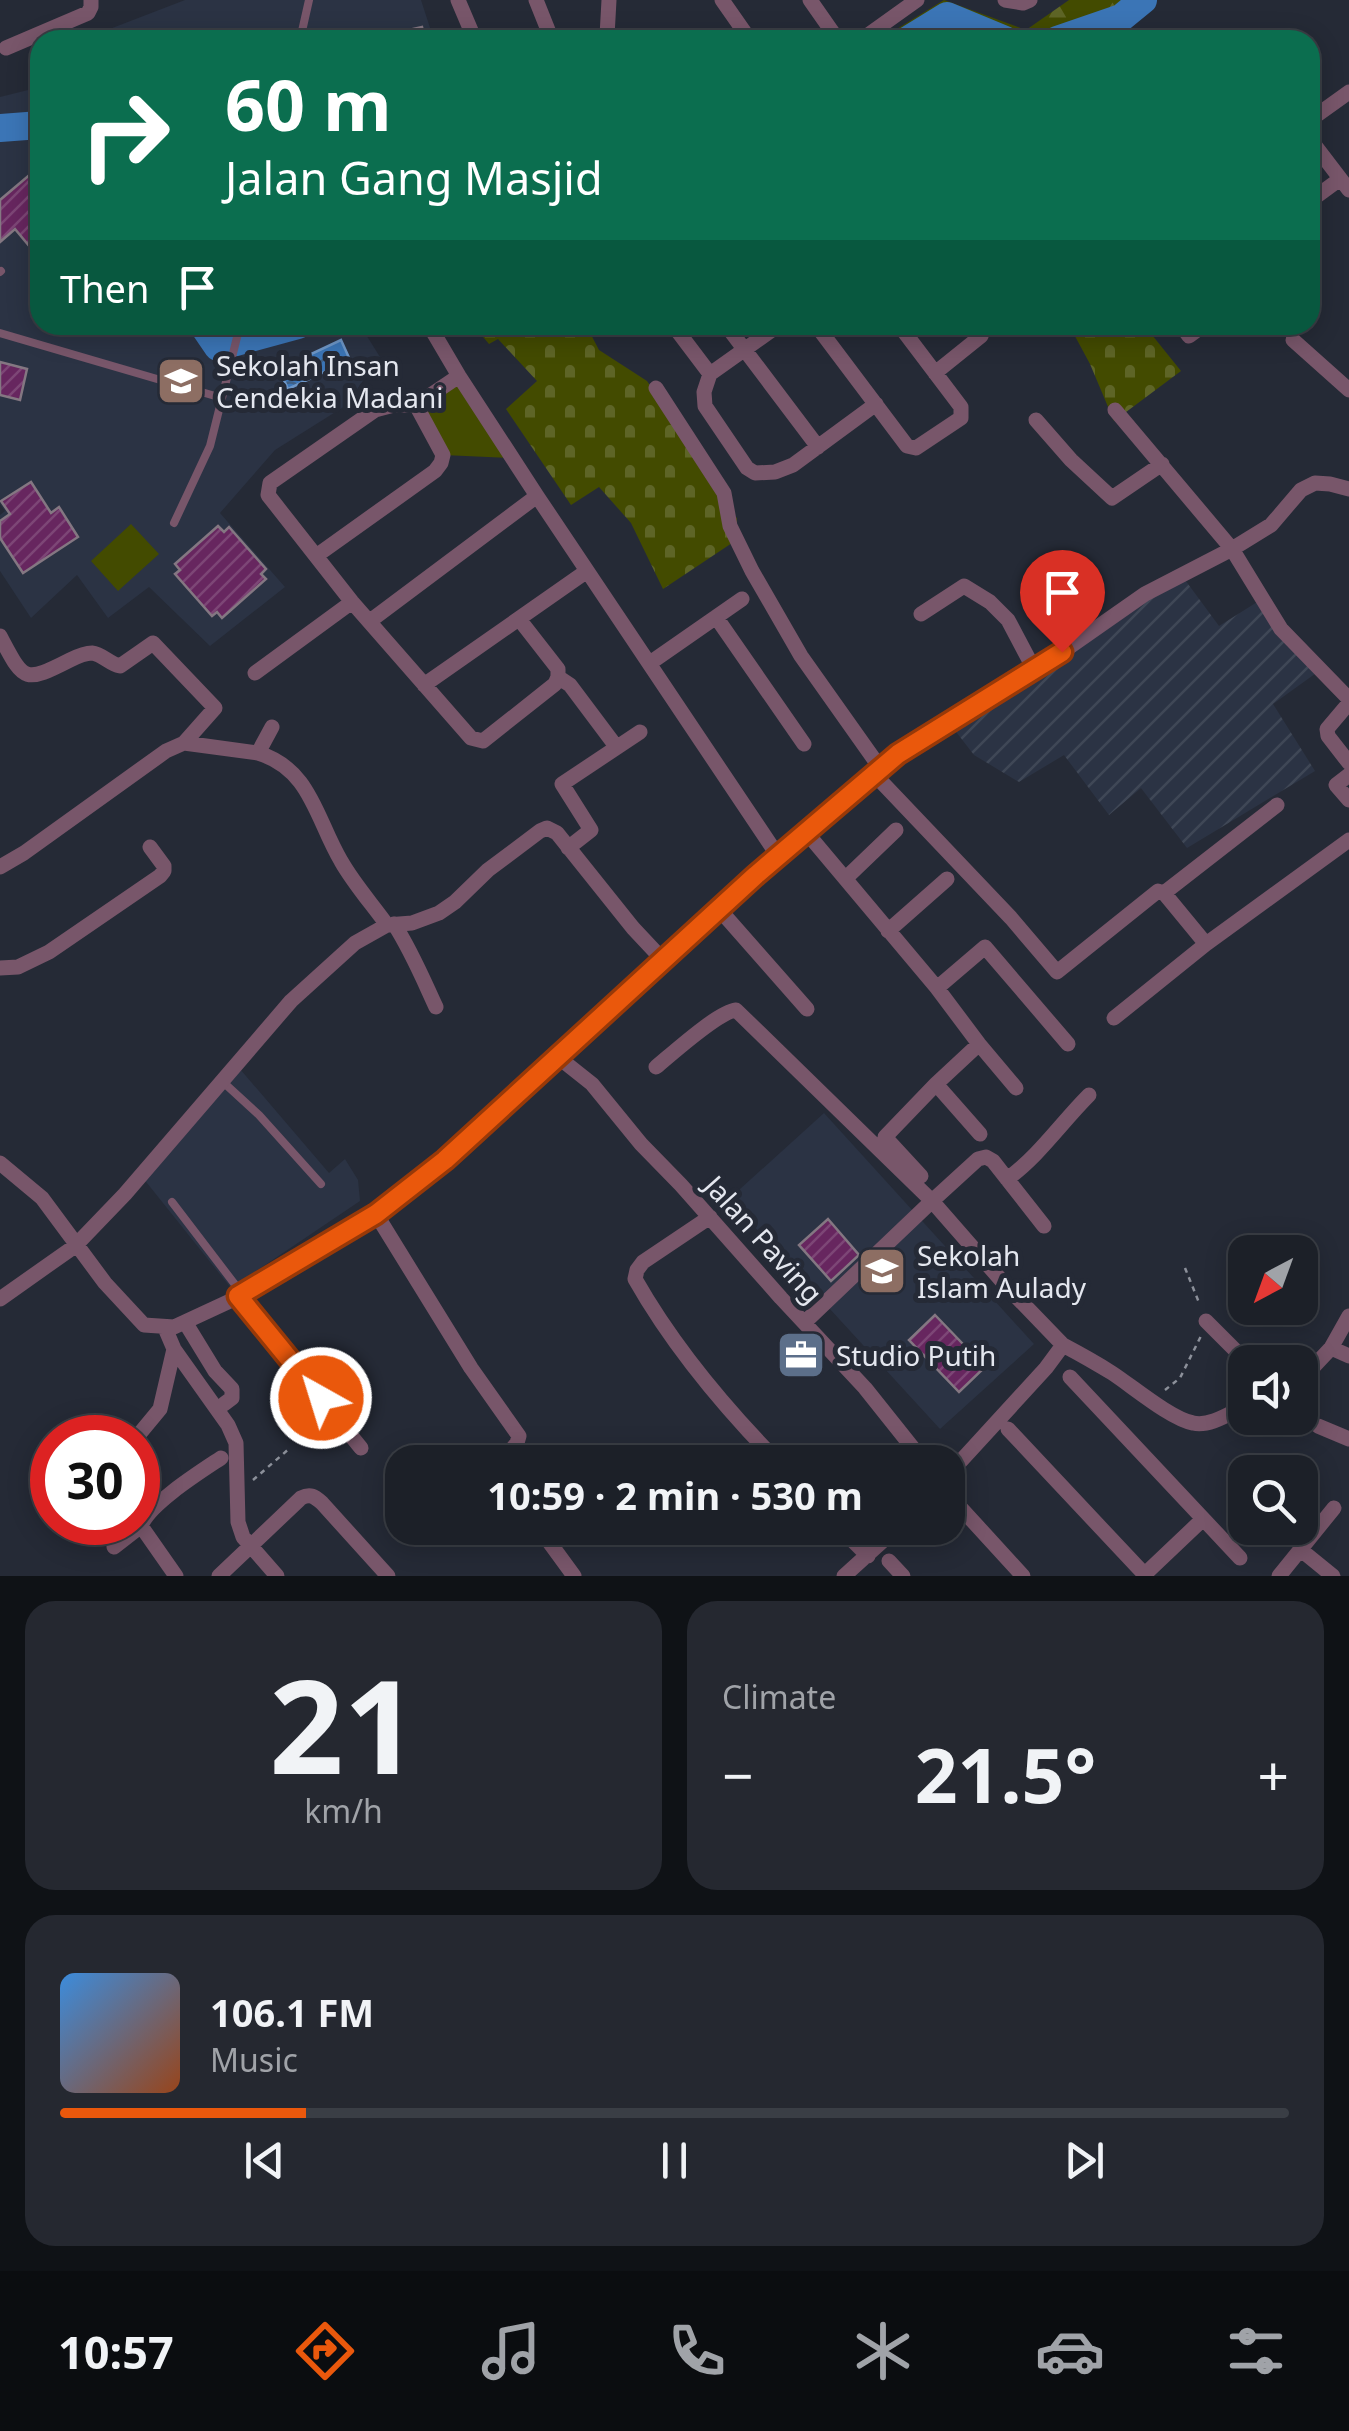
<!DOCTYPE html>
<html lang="en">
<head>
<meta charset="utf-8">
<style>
  body { margin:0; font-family:"Noto Sans",sans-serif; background:#252830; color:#f1f3f6; height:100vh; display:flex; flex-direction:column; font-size:38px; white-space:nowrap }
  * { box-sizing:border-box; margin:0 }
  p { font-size:32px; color:#a0a3a8 }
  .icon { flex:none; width:55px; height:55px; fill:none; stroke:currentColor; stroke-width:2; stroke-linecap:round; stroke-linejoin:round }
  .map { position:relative; height:1576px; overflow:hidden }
  .details { display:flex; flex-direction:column; gap:25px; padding:25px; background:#0f1216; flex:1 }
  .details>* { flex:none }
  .top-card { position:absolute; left:30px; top:30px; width:1290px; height:305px; border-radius:30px; box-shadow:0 5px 25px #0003,0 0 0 2px #3a3e45; background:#0b6e4f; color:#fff; overflow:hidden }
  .needle { width:65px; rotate:221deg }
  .fabs { position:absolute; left:1228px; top:1235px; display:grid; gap:20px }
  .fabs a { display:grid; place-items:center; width:90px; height:90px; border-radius:20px; background:#1c2028; box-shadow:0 5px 25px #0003,0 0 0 2px #3a3e45; font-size:50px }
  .speed { position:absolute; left:30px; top:1415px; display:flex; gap:20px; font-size:50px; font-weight:700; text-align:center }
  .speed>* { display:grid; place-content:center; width:130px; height:130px; border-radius:50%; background:#1c2028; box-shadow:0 5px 25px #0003,0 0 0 2px #3a3e45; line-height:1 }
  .speed .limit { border:15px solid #d22; background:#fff; color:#111 }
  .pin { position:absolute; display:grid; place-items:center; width:85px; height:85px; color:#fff; margin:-102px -42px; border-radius:50% 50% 50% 0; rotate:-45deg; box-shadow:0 0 10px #0007 }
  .pin .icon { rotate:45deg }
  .me { position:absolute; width:110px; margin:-55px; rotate:321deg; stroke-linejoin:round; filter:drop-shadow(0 0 8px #0008) }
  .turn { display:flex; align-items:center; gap:35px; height:210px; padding:0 30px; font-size:45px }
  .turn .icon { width:130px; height:130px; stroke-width:2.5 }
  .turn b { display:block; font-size:70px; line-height:85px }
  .then { display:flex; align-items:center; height:95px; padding:0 30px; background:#0003; gap:20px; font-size:38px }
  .big { font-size:75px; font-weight:700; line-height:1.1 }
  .details .tile { flex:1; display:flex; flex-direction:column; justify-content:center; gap:15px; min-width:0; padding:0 35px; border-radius:30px; background:#252830 }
  .details .dial { align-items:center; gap:0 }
  .dial b { font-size:130px; line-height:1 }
  .song { display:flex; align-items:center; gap:30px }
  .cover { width:120px; height:120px; border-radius:15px; background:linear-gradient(135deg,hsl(210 70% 55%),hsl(20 70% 35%)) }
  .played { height:10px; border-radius:5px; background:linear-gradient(90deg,#ea580c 20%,#3a3e45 20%) }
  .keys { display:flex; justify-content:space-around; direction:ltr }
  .heat { display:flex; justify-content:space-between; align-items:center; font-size:55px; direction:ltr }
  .details .tiles { flex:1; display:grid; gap:25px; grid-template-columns:1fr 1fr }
  .tile:last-child { grid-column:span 2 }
  .trip { position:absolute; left:385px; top:1445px; width:580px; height:100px; border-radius:30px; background:#1c2028; box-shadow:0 5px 25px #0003,0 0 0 2px #3a3e45; font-weight:700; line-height:100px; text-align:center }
  .tabs { display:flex; height:160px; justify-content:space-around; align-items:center; background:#0b0d10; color:#a0a3a8 }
  .tabs .icon { width:70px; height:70px }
  .tabs .current { color:#ea580c }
  .tabs b { font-size:45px; color:#f1f3f6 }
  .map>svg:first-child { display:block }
  .built { fill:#2b3344 }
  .industrial { fill:url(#industrial-furrows) }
  .forest { fill:url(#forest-firs) }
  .cemetery { fill:url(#cemetery-stones) }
  .green { fill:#434b00 }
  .water { fill:url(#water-waves); stroke:#6e97c7; stroke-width:2.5 }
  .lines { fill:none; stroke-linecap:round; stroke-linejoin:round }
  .river { stroke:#3b75b6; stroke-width:28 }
  .building { fill:url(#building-hatch); stroke:#847782; stroke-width:2.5 }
  .path { stroke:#8c909a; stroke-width:2.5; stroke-dasharray:5 5; stroke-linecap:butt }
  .service { stroke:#78566a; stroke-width:8 }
  .minor { stroke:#78566a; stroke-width:15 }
  .route-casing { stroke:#983908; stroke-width:25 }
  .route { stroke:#ea580c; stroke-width:18 }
  .labels { text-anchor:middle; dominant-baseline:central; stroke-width:10; stroke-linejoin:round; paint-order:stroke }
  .poi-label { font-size:28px; fill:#e4e7ef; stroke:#252a36; text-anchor:start }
  .street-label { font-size:28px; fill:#e4e7ef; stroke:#252a36 }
</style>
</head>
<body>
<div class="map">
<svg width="1349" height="1576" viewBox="0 0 1349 1576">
  <defs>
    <pattern id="industrial-furrows" width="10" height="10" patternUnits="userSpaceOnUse" patternTransform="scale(2.5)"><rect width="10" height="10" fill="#2b3344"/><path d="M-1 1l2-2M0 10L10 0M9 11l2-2" fill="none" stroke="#3f4756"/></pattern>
    <pattern id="forest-firs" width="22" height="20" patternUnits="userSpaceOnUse" patternTransform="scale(2.5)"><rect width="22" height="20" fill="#434b00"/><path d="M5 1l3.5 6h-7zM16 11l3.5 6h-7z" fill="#5e6526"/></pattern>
    <pattern id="cemetery-stones" width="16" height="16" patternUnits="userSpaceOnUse" patternTransform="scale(2.5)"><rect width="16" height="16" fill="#434b00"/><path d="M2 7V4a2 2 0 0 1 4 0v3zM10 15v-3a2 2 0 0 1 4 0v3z" fill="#5e6526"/></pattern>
    <pattern id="water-waves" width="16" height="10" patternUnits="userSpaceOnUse" patternTransform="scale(2.5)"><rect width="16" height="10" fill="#3b75b6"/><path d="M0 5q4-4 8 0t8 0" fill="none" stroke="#3f5f84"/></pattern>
    <pattern id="building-hatch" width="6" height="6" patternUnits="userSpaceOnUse" patternTransform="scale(2.5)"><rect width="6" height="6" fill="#67265f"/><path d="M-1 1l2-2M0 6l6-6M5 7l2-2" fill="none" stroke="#7d4676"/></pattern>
  </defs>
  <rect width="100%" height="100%" fill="#252a36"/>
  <!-- built -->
  <path class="built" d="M185,0H421L434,40H81Z
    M40,87V325H360L380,357L345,406L275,450L220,513L285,587L210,646L149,587L108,618L77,575L31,618L0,571V515L5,511L0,504V97Z
    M234,1062L329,1173L345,1159L358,1180L360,1201L231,1288L143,1178Z
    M824,1113L1034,1344L940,1429L729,1199Z"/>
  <!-- industrial -->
  <path class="industrial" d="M1177,569L1219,626L1262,599L1319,671L1273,704L1315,771L1187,848L1141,788L1109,815L1064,755L1019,782L974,755L950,724Z"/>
  <!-- forest -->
  <path class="forest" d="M944,0L1026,30L1069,0H1157L1099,40H879Z"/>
  <!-- cemetery -->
  <path class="cemetery" d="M473,325H586L599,350L647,381L726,497L728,511L737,518L735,541L663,589L631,523L599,487L571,505L506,409L537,381L498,339L489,344Z
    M1069,325H1144L1181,371L1114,421L1090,364Z"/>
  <!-- green -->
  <path class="green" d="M459,376L512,458L443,455L416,405Z
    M131,524L159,554L118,591L91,561Z"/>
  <!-- water -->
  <path class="water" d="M341,340L350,360L288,389L279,369Z"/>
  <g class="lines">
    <!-- river -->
    <path class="river" d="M908,40L947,16L1005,40
      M1057,40L1121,18L1143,0
      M0,128L40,125
      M203,325L218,347L298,325"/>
  </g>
  <!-- building -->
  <path class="building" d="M422,27L425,40H386V35Z
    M33,172L40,180V259L15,229L0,242V200Z
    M0,362L27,369L20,400L0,395Z
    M31,482L51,513L59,507L78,537L23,573L0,538V521L10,514L1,501Z
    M218,526L224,532L229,527L266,569L261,574L266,579L222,618L217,612L212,616L175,574L180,570L175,564Z
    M828,1219L859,1255L831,1281L799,1245Z
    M935,1315L985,1367L959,1392L909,1340Z"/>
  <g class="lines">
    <!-- path -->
    <path class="path" d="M1185,1268L1200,1305
      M1165,1390L1180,1378L1201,1336
      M253,1480L290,1448"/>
    <!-- service -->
    <path class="service" d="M300,40L309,0
      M0,272L1,271
      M0,333L222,398L240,325
      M174,523L210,446L222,398
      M223,1082L259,1115L321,1184
      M172,1202L243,1295"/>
    <!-- minor -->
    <path class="minor" d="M458,0L475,40
      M536,0L552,40
      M722,0L750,40
      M810,0L838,40
      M1005,0L1023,3L1030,0
      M607,36L609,0
      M596,40L607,36L633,40
      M861,40L917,0
      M6,48L88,13L91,7V0
      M1310,120L1349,92
      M1310,139L1349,190
      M1310,201L1340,179
      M429,325L459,376L537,496L778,856
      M673,325L710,374
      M726,325L818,447
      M779,325L710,374L704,392L705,406L747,468L755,473L775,472L793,465L876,404
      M816,325L907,446L916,448L961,418V407L899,325
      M1181,325L1189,336L1204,325
      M1293,340L1349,390
      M935,373L981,336L985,325
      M459,376L416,405H394L375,410L270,483L268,495L352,602L471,738L483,741L555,684L558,677
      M656,388L724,493L730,526L752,571L801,656L881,769
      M1115,410L1232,549L1281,629L1349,699
      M1036,420L1071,460L1112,498L1162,464
      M316,556L435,471L441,463L443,455L416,405
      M921,614L964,586L990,602L1008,620L1035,671
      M716,617L804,744
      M519,619L558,669V677L570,685L612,741
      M370,621L537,496
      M0,636C24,681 23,684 70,660C76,657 84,653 92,653C102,654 110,664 120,666L153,643L215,708L184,743
      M650,663L742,599
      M255,673L352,602
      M424,685L587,571
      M1349,703L1327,729L1328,736L1349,763
      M258,753C311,769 316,819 341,861C354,884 372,904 387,925
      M874,774L1011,918L1057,972L1158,891L1164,893L1277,805
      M1349,775L1336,785L1349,800
      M806,832L937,988L979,1044L1016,1088
      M568,848L591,830L562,784L640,732
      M0,867L24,853L166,751L184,743L258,753L272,727
      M846,878L896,830
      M1164,893L1206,944
      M719,909L807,1009
      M394,924C411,950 423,979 436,1007
      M888,931L947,879
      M0,968L18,967L49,952L160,876L164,871V866L150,847
      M937,988L985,947L1068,1044
      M1114,1018L1206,944L1349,840
      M558,1057L592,1084L641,1144L681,1185L781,1298L865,1388L924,1462
      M656,1067C673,1053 718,1012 736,1010L932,1201L978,1159L986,1157L993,1161L1044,1226
      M936,1084L980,1134
      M0,1163L42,1198L105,1283L144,1325L174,1327L243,1295L376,1214L445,1160L756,875L898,754L930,732L1035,671L1145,594L1232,549L1271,525L1301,490L1315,483L1330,484L1349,489
      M921,1176L885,1137L936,1084L979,1044
      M1007,1179C1039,1156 1061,1123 1089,1095
      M376,1214L471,1368L519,1436L517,1443L501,1462
      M710,1217L643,1262L637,1270L635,1279C673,1346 724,1407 778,1462
      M238,1297L361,1448
      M0,1299L75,1246L125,1194L291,1001L355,943L387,925L412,923L439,913L455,902L488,870L540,831L547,828L557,833L633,928L663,960
      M1206,1321L1247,1362
      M185,1322L215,1371L232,1389V1398L224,1404
      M805,1322L932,1201L1008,1288L1063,1345
      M165,1328L174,1349L228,1425L236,1443L238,1522L243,1537L277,1576
      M1331,1348L1349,1356
      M1070,1377L1240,1558
      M1300,1381L1331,1348L1349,1316
      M1300,1415L1306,1419
      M1318,1426L1349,1439
      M1008,1429L1146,1576
      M136,1438L160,1409L174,1349
      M948,1475L1046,1368L1063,1345C1080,1354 1096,1363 1112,1373C1132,1386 1171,1419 1193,1423C1210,1427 1230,1413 1245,1406
      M948,1494L1023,1576
      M539,1528L574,1576
      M840,1528L868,1556
      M114,1547L141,1526
      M1301,1550L1333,1576
      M889,1561L903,1576
      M176,1576L141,1526C149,1504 200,1472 221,1458
      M219,1576L301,1498C311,1493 315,1497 322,1503L388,1576
      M844,1576L897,1528
      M1143,1576L1203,1519
      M1279,1576L1334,1508"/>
  </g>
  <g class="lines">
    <!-- route casing -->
    <g class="route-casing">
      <path id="route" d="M321,1398L238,1296L376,1214L445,1160L756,875L898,754L1062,652"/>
    </g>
    <!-- route -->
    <use href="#route" class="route"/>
  </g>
  <!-- icons -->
  <defs>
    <g id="school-square" transform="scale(2.5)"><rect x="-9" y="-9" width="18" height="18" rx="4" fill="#8d6e63" stroke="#252a36"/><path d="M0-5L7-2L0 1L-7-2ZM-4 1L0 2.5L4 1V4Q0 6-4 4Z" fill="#fff"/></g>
    <g id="office-square" transform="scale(2.5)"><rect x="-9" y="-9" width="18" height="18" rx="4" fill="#5c6f8a" stroke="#252a36"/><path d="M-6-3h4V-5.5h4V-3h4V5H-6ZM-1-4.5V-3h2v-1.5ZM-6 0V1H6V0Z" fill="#fff"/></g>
  </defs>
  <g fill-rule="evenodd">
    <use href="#school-square" x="181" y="381"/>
    <use href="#school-square" x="882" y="1271"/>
    <use href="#office-square" x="801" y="1355"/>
  </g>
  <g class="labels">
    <!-- poi labels -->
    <g class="poi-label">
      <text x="216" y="365">Sekolah Insan<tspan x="216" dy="32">Cendekia Madani</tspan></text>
      <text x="917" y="1255">Sekolah<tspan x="917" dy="32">Islam Aulady</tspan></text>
      <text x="836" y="1355">Studio Putih</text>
    </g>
    <!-- street labels -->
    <g class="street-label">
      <text transform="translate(764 1239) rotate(48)">Jalan Paving</text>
    </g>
  </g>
</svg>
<div class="fabs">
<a><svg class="needle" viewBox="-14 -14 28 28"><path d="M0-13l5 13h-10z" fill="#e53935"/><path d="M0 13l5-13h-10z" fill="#a0a3a8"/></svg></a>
<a><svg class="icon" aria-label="sound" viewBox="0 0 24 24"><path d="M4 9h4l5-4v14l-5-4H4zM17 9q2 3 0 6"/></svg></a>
<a><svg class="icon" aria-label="search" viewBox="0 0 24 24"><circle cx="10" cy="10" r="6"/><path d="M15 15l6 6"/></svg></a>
</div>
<div class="speed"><div class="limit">30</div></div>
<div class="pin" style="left:1062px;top:652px;background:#d93025"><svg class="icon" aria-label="arrive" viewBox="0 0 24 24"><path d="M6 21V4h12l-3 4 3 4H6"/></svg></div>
<svg class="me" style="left:321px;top:1398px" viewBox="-20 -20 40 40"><circle r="17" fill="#ea580c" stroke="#fff" stroke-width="3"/><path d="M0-11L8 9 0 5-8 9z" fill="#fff"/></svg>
<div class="trip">10:59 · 2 min · 530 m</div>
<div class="top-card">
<div class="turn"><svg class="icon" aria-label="right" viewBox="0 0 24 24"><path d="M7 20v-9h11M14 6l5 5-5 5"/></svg><div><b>60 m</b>Jalan Gang Masjid</div></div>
<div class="then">Then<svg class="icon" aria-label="arrive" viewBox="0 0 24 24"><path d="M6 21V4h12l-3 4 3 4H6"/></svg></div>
</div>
</div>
<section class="details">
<div class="tiles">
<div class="tile dial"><b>21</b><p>km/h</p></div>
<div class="tile"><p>Climate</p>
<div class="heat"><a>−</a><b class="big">21.5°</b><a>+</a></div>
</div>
<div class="tile">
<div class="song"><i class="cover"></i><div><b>106.1 FM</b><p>Music</p></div></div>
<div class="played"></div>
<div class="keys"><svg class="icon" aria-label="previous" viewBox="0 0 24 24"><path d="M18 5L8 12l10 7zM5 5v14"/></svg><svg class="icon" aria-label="pause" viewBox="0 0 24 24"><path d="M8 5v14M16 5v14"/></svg><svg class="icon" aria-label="next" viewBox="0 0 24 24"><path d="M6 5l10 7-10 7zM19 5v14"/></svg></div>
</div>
</div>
</section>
<nav class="tabs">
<b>10:57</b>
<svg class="icon current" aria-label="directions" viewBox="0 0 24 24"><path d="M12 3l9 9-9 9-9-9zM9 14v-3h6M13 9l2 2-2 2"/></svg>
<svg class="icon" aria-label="music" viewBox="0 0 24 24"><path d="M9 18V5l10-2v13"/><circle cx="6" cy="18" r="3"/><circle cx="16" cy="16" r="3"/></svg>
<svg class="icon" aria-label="phone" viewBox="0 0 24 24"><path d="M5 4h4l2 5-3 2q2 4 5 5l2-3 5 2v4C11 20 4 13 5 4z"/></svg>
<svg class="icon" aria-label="climate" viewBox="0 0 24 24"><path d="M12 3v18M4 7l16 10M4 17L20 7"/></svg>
<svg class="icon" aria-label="car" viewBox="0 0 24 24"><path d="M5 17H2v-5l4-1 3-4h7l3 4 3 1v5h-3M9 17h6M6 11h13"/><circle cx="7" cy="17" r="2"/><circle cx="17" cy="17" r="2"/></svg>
<svg class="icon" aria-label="filters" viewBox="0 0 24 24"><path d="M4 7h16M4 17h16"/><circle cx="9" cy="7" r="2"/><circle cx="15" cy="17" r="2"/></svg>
</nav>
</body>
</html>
